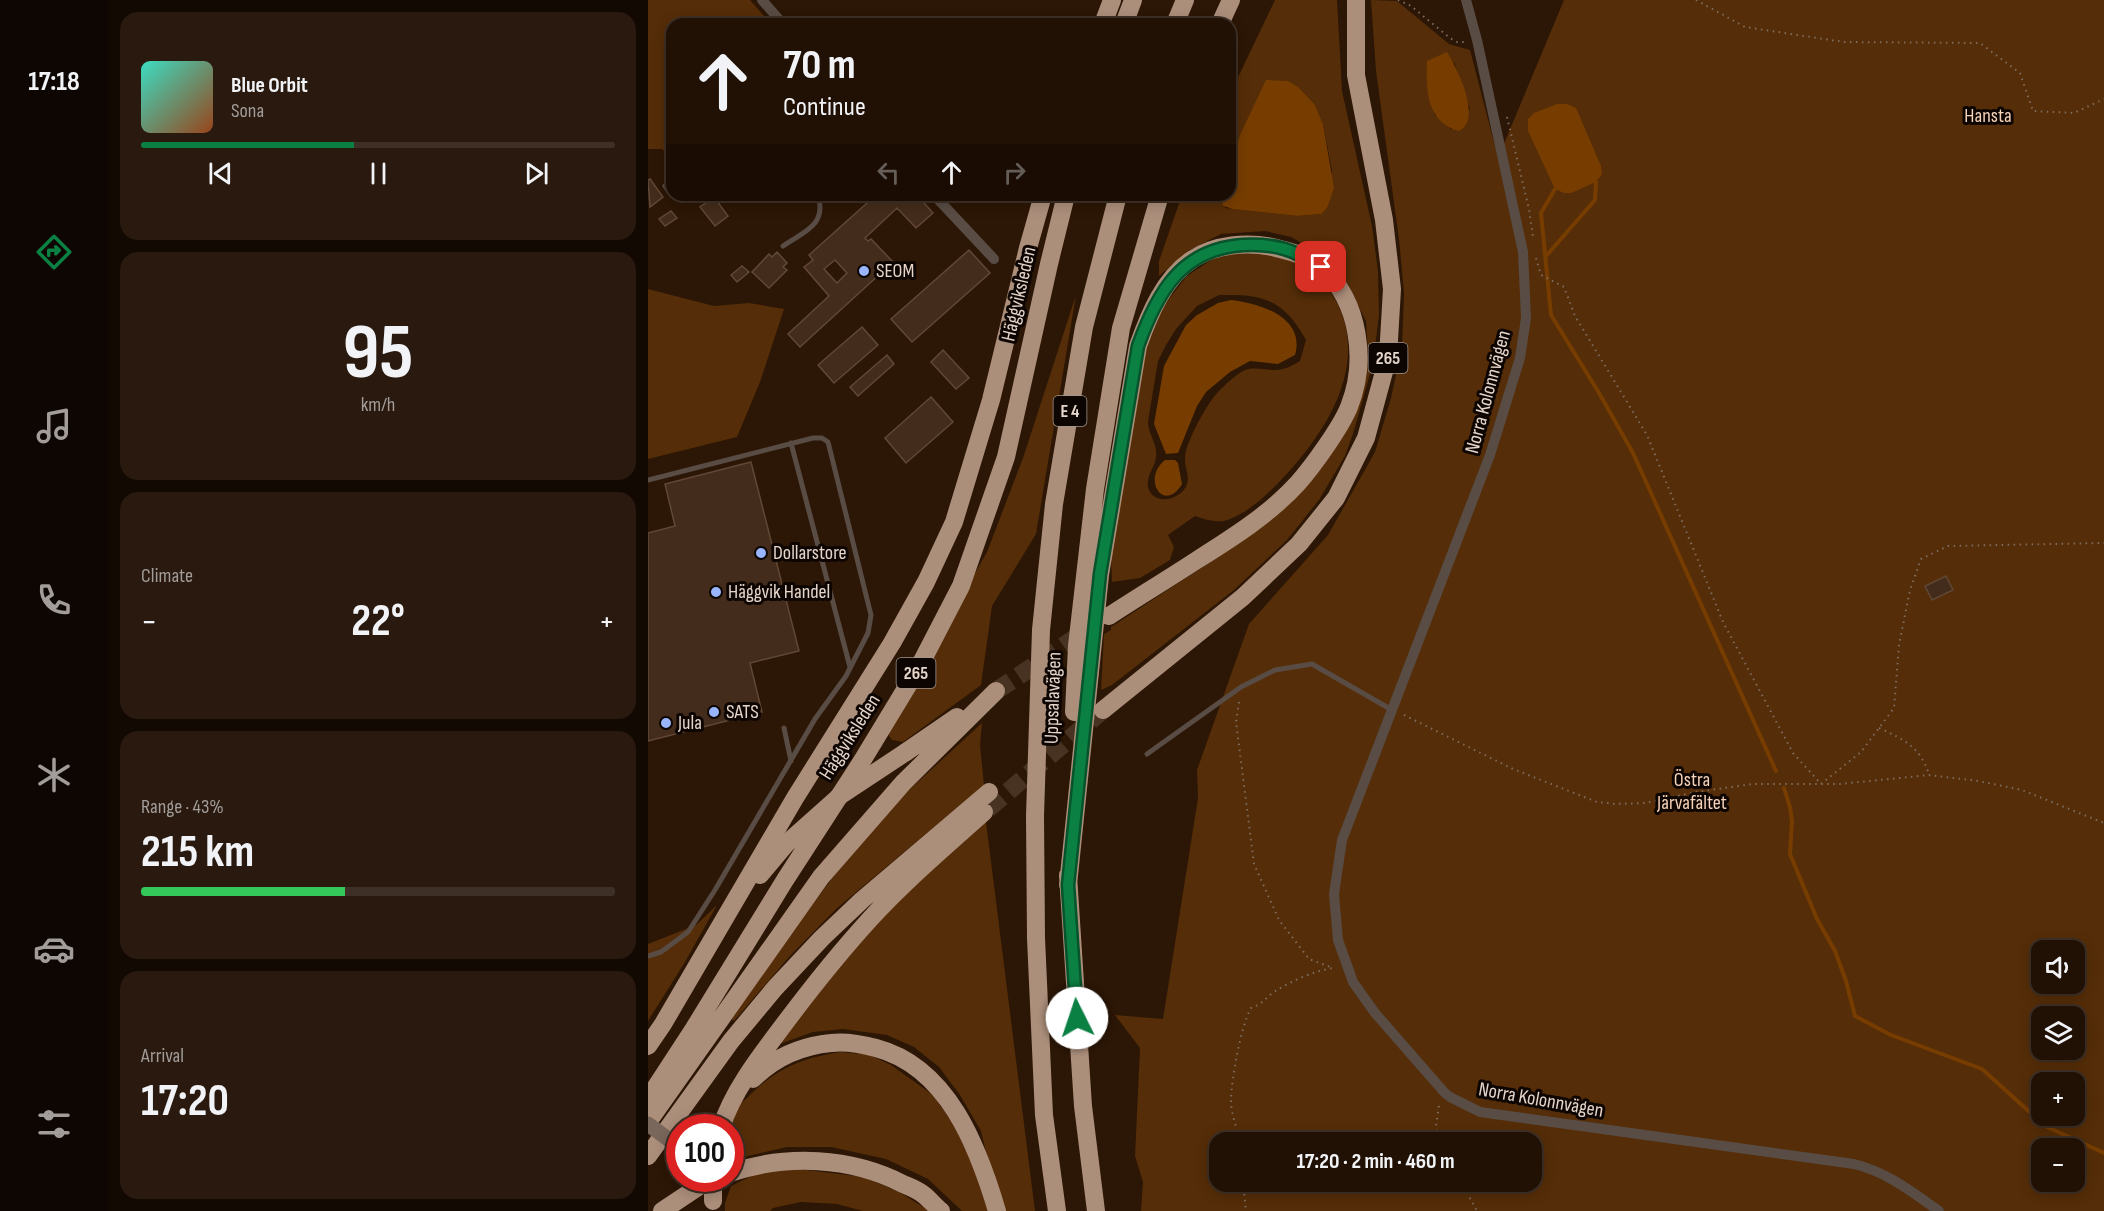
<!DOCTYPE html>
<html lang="en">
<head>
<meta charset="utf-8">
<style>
  body { margin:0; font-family:"Sofia Sans Condensed",sans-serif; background:#29190e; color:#f1f3f6; height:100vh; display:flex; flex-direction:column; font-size:22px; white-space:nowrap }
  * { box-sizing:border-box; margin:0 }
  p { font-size:20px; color:#a29d9a }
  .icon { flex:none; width:33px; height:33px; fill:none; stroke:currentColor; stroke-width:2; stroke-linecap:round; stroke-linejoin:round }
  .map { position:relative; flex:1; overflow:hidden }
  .panel { display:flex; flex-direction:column; gap:12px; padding:12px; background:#120902; width:540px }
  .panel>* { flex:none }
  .guide { position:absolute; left:18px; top:18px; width:570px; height:183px; border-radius:18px; box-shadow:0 3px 15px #0003,0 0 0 2px #3e3026; background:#211004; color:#f1f3f6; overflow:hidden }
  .controls { position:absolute; left:1383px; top:940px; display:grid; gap:12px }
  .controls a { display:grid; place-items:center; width:54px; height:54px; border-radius:12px; background:#211004; box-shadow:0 3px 15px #0003,0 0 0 2px #3e3026; font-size:30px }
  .speed { position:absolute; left:18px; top:1114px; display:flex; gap:12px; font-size:30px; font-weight:700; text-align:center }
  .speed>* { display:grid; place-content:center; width:78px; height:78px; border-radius:50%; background:#211004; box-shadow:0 3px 15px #0003,0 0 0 2px #3e3026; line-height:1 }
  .speed .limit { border:9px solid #d22; background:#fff; color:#111 }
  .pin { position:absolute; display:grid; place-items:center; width:51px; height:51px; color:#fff; margin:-26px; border-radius:12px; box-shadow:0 3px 9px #0006 }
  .me { position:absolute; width:66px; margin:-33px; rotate:356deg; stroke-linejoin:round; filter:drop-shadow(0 0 4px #0008) }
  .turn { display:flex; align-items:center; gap:21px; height:126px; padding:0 18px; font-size:27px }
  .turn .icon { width:78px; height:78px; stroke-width:2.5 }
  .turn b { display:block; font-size:42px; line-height:51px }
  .lanes { display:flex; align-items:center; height:57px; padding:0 18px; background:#0003; justify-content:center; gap:30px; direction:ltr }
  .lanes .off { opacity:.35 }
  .big { font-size:45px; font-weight:700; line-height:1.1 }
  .panel .widget { flex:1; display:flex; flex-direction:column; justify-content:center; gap:9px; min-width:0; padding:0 21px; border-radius:18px; background:#29190e }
  .panel .dial { align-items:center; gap:0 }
  .dial b { font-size:78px; line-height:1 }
  .song { display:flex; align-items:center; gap:18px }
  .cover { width:72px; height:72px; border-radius:9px; background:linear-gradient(135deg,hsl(170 70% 55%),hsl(20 70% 35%)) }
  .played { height:6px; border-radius:3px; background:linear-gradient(90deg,#0b8043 45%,#3e3026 45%) }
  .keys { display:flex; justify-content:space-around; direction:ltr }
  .heat { display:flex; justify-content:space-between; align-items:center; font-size:33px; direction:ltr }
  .charge { height:9px; border-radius:4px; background:linear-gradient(90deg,#34c759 43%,#3e3026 0) }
  .trip { position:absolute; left:561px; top:1132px; width:333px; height:60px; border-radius:18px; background:#211004; box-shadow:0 3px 15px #0003,0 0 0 2px #3e3026; font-weight:700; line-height:60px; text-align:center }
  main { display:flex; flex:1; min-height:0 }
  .tabs { display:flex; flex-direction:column; width:108px; justify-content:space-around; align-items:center; background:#0d0602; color:#a29d9a }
  .tabs .icon { width:42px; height:42px }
  .tabs .on { color:#0b8043 }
  .tabs b { font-size:27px; color:#f1f3f6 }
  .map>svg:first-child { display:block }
  .green { fill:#552d08; fill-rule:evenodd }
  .water { fill:#773d00 }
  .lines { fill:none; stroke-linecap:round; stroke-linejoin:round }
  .stream { stroke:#773d00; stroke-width:4 }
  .building { fill:#432c1b; stroke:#614836; stroke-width:1.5; fill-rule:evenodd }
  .highway-tunnel { stroke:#483323; stroke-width:18; stroke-dasharray:18 9; stroke-linecap:butt }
  .path { stroke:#7f6c5e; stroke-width:2; stroke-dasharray:1.5 4.5; stroke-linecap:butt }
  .lane { stroke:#584c44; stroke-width:5 }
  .street { stroke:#584c44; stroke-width:10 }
  .highway { stroke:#ac8f7b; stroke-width:18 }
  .secondary-bridge { stroke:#7a675b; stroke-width:15 }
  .highway-bridge { stroke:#ac8f7b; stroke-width:18 }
  .route-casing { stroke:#07532c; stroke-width:15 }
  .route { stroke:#0b8043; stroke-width:10 }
  .poi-dot { fill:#98b5fd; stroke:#0d0501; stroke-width:2 }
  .labels { text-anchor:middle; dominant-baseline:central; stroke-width:6; stroke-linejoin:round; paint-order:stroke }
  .shield { fill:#0d0501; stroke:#a4978e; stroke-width:1.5 }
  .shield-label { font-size:18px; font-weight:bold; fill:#e5d5cb }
  .park-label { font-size:20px; fill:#f7d3b9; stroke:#0d0501 }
  .poi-label { font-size:20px; fill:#e5d5cb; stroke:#0d0501; text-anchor:start }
  .street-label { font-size:20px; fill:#e5d5cb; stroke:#0d0501 }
</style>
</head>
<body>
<main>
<nav class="tabs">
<b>17:18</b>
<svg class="icon on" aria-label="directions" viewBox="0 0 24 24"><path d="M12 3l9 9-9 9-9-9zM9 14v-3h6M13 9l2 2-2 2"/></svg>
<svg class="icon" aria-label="music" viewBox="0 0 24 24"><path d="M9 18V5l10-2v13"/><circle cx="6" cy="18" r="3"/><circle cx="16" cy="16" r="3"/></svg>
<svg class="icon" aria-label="phone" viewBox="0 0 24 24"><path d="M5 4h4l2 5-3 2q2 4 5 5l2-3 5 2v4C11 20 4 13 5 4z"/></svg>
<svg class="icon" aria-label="climate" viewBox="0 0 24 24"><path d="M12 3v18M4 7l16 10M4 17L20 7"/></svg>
<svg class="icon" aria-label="car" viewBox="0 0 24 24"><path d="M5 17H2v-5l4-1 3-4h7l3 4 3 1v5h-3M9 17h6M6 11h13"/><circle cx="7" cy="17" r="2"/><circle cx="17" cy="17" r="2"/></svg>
<svg class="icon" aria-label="filters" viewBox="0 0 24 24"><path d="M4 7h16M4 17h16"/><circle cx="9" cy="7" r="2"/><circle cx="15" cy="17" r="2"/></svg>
</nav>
<section class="panel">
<div class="widget">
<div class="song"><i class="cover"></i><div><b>Blue Orbit</b><p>Sona</p></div></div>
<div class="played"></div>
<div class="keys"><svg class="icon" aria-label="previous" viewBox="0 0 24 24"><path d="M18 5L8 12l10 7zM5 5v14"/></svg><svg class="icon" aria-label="pause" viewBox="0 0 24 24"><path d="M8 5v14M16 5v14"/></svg><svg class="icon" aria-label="next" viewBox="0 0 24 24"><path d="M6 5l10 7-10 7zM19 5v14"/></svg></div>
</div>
<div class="widget dial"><b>95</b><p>km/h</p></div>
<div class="widget"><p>Climate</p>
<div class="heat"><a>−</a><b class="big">22°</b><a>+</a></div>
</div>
<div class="widget"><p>Range · 43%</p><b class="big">215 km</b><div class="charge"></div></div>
<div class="widget"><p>Arrival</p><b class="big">17:20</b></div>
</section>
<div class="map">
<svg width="1456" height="1211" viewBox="0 0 1456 1211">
  <rect width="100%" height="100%" fill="#2c1605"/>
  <!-- green -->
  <path class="green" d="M0,0H102L123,24H24V160L14,149H0Z
    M627,0H689L694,91L724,226L730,271L731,315L725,363L705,434L697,456L671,500L639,540L586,590L464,685L453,690L456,634L463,630V627L564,561L613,526L715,386L720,353L718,321L701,287L678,257L643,237L617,231L573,234L540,251L511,276V261L534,195H572L575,206L578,208L649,216L672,214L679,208L684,171L675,124L667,105L592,135L582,164V94Z
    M723,0L749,1L801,44L822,50L850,158L916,0H1456V1211H493L495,1182L487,1156L492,1048L467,1015L515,1019L550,798L549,770L601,624L680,535L727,452L743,398L754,347L756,293L751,239L728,71ZM806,62L822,109L803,129L786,114ZM1394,951H1426V984H1394ZM1394,1017H1426V1050H1394ZM1394,1083H1426V1116H1394ZM572,1143H884V1182H572ZM1394,1149H1426V1182H1394Z
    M603,250C621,254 640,257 655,266C671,276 683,290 691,307C717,364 683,423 645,467C628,486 607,509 582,519C572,524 558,520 547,516L520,535L526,547L522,560L492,578L464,582L463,553L499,343L516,305L539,276L560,262L578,253ZM571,295C615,294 635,299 658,340L652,361C644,366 636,370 627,370C616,370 605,366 595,371C586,376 577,385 570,392C559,403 538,442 537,457C536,466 542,476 539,484C534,500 505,507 500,487C498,475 507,468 508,457C510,444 500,434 500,422L510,361L518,345L528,329L549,306Z
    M0,289L66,306L101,303L136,309L112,382L89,437L0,459Z
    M428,295L388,534L344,606L333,685L255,742L244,740L241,736L240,728L339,552L375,458Z
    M334,723L332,745L336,785L188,909L141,957L86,1021L81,1017L191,869L235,814Z
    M338,822L387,1211H352L333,1131L312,1095L291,1067L266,1047L239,1035L195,1029L165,1032L126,1046L233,917L288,864Z
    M69,905L37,962L0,1021V944L48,925Z
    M193,1052L222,1055L243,1065L285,1095L305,1124L322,1157L340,1211H314L280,1179L238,1159L183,1147H139L83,1160C83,1145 80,1127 86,1113C88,1106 96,1101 101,1096C129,1068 154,1058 193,1052Z
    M142,1168L216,1177L251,1192L282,1211H215L189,1204L153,1202L125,1208L122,1211H77V1203L83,1186L109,1173Z"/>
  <!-- water -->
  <path class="water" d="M799,52C809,68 835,119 811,131C778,122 778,89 779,61Z
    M618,80L640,81L650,87L667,105L675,124L686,188L679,208L673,214L649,216L585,209L575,206L572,195H582V164L592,135Z
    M909,104H919L928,108L953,166L954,174L948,182L923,193H916L907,189L880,131V119L886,113Z
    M583,300C611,303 658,317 647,355L630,364L602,361L582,372L558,392L549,406L530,453L518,454L506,424L516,366L538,325L549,315L570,303Z
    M517,460H527L530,463L534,484C516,514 493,479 517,460Z"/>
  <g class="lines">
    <!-- stream -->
    <path class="stream" d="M907,189L893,213L903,315L951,393L985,453L1128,771
      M898,256L947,200L948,182
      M1136,788L1142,807L1144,821L1142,854L1169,919L1187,951L1198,981L1207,1016L1243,1035L1334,1069L1397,1126L1456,1153"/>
  </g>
  <!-- building -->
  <path class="building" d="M2,179L15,197L2,207L0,180Z
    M228,195H269L285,213L268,228L249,208L217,238L220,241L223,239L245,262L152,347L140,334L181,296L156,267L165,260L161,255ZM187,260L199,273L189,283L176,269Z
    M66,197L80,216L67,226L52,207Z
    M23,211L29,218L17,226L11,219Z
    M321,250L342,273L264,342L243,319Z
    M129,252L139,263L135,267L139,270L121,288L104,272L121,254L124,257Z
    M94,266L101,272L89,282L83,275Z
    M214,327L230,345L186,383L170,365Z
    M295,350L321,378L308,389L283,362Z
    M239,355L246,364L210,396L202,387Z
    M283,397L305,422L258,463L237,438Z
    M103,462L151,651L102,663L114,712L0,741V533L27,526L17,484Z
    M1298,576L1305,590L1284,600L1277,586Z"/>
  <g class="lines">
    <!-- highway-tunnel -->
    <path class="highway-tunnel" d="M348,691L439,630
      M340,809L455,710"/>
    <!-- path -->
    <path class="path" d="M750,0L763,6L802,38L809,42H818
      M1048,0L1097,27L1196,42L1332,43L1372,73L1385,111L1426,113L1456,99
      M859,117L881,209L885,237
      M888,258L893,275L916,287L927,316L999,435L1075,622L1145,753L1173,784
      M591,702L588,722L606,864L631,920L661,959L685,968
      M756,715L865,769L949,802L967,804L997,803L1048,792L1105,784H1192L1281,775L1330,781L1374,790L1456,823
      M1231,728C1255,739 1273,747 1281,775
      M1173,784L1213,752L1246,708L1251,645L1262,590L1273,559L1300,546L1456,543
      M592,1143C590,1130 583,1115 583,1101C583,1080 593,1026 603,1008C615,1004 617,998 626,992C643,981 666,971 685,968
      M791,1143L788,1126L791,1105
      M595,1182L598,1211
      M813,1182L829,1211"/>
    <!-- lane -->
    <path class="lane" d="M17,186C29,206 38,201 58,195
      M135,246C157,231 179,225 170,195
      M143,443L202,667
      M0,480L165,438H174L180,442L223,615L220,633L198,676L167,719L67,890L40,932L13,952L0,956
      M136,728L143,761
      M499,754L593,687L627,670L664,664L744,710"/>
    <!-- street -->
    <path class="street" d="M114,0L135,24
      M818,0L829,40L875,252L878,318L872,358L842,455L694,840L686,894L690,940L705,982L727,1013L796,1092L802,1097L832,1112L1206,1164C1239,1172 1264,1192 1291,1211
      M286,195L346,259"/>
    <!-- highway -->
    <path class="highway" d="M455,24L464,0
      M476,24L485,0
      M527,24L537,0
      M572,24L583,0
      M455,710L595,597L651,544L688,498L718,438L740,357L744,289L736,220L708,75V0
      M426,712L429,646L447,489L473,328L512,195
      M258,752L309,717
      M112,875L138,844
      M420,875L435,1106L448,1211
      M420,885L452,575L490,346C501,315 516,277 545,259C568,244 599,242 624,247C641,251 661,256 674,268C712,302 719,362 701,407C693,427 665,466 650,483C622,514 584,538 549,560C520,579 490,597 461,616
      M0,1046L15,1024L147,798L244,643L278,582L306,522L343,400L380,248L395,195
      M105,1079C127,1057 152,1046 183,1043C198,1041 213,1044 228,1048C300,1067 330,1147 349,1211
      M0,1099L45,1030L137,880L214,761L271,667L313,586L358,457L401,264L418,195
      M0,1122L173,877L255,783L348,691
      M73,1128C84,1093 109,1060 131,1031C160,992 191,953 223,918C258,880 298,846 336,812
      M0,1156L83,1041L127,988L174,938L214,900L341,792
      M82,1173C138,1154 203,1157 255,1184C262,1187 270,1190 276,1195C282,1200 287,1206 293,1211
      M14,1211L56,1183L66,1179
      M409,1211L396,1115L388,938L387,816L393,630L406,504L436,327L470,195"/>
    <!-- secondary-bridge -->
    <path class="secondary-bridge" d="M0,1124L28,1145"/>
    <!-- highway-bridge -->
    <path class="highway-bridge" d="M138,844L193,795L258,752
      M65,1179V1201"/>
  </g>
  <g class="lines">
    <!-- route casing -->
    <g class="route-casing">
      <path id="route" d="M429,1018L420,885L452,574L490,346C509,293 533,249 595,245C611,244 630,246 645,252C655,256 664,262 673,267"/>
    </g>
    <!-- route -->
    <use href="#route" class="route"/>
  </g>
  <!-- markers -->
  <g class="poi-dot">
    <circle cx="216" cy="271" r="6"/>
    <circle cx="113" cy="553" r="6"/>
    <circle cx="68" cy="592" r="6"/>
    <circle cx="66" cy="712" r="6"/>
    <circle cx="18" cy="723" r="6"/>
  </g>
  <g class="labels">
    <!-- shield labels -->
    <g class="shield">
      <rect x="720.5" y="343" width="39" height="30" rx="4.5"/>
      <rect x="405.5" y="396" width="33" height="30" rx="4.5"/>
      <rect x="248.5" y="658" width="39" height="30" rx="4.5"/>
    </g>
    <g class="shield-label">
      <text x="740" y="358">265</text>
      <text x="422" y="411">E 4</text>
      <text x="268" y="673">265</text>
    </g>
    <!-- park labels -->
    <g class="park-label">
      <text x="1340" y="116">Hansta</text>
      <text x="1044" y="780">Östra<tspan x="1044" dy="23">Järvafältet</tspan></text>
    </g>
    <!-- poi labels -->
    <g class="poi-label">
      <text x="228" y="271">SEOM</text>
      <text x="125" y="553">Dollarstore</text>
      <text x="80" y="592">Häggvik Handel</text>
      <text x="78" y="712">SATS</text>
      <text x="30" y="723">Jula</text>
    </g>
    <!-- street labels -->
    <g class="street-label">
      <text transform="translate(371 294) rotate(-77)">Häggviksleden</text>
      <text transform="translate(840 392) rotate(-75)">Norra Kolonnvägen</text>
      <text transform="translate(405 698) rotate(-88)">Uppsalavägen</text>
      <text transform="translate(202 737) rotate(-58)">Häggviksleden</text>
      <text transform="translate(893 1100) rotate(10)">Norra Kolonnvägen</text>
    </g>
  </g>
</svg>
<div class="controls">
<a><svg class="icon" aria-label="sound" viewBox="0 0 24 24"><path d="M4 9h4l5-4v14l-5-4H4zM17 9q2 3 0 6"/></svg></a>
<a><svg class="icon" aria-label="layers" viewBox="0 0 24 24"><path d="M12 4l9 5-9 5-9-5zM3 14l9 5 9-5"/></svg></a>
<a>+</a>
<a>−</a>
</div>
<div class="speed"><div class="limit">100</div></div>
<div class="pin" style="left:673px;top:267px;background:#d93025"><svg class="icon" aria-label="arrive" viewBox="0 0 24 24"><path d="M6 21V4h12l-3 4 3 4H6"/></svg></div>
<svg class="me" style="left:429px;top:1018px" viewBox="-20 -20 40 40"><circle r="19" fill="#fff"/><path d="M0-13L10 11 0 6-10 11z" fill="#0b8043"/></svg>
<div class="trip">17:20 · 2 min · 460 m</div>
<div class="guide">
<div class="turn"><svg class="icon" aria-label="ahead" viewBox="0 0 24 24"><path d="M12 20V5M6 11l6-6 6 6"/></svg><div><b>70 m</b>Continue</div></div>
<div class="lanes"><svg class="icon off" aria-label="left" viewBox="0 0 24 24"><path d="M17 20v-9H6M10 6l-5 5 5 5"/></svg><svg class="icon" aria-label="ahead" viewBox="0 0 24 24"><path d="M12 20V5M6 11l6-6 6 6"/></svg><svg class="icon off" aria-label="right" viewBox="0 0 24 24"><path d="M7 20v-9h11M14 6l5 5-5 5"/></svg></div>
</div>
</div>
</main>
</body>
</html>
